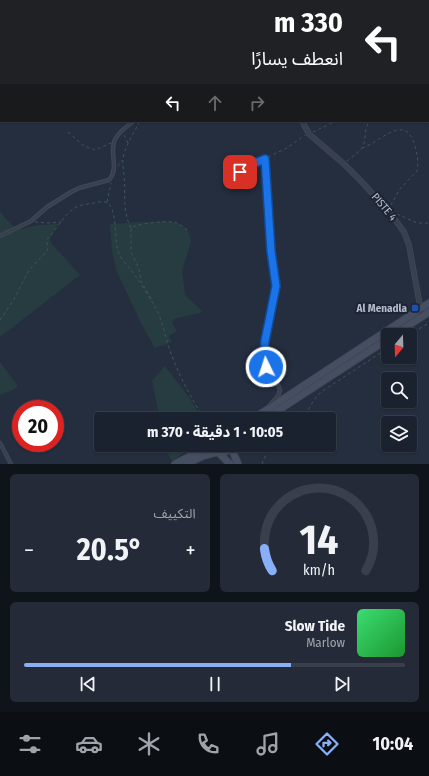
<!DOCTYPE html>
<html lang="ar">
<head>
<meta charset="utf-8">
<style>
  body { margin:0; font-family:"Fira Sans Condensed","Noto Sans Arabic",sans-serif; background:#242a37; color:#f1f3f6; direction:rtl; height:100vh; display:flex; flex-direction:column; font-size:15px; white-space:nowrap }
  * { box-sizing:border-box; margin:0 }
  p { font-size:13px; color:#a0a4aa }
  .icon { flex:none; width:22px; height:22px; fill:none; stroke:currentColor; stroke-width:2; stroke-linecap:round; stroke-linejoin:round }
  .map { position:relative; height:464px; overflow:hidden; direction:ltr }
  .details { display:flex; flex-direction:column; gap:10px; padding:10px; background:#0f131a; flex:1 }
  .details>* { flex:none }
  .top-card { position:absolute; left:0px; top:0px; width:429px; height:122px; box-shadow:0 1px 3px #0004,0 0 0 1px #393f4b; direction:rtl; background:#202124; color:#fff; overflow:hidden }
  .needle { width:26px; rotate:199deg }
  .controls { position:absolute; left:381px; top:328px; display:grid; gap:8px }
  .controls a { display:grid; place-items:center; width:36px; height:36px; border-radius:4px; background:#1b222f; box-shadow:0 1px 3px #0004,0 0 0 1px #393f4b; font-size:20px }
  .speed { position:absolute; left:12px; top:400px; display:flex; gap:8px; font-size:20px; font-weight:700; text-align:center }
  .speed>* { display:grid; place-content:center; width:52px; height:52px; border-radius:50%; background:#1b222f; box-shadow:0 1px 3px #0004,0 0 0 1px #393f4b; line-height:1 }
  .speed .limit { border:6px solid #d22; background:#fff; color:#111 }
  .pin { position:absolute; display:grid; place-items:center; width:34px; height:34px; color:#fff; margin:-17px; border-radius:8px; box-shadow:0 2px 6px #0006 }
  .me { position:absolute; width:44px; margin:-22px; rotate:356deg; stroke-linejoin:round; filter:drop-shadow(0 0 3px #0008) }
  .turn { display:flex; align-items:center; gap:14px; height:84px; padding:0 20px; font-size:18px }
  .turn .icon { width:52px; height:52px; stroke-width:2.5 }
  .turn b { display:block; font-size:28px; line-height:34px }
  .lanes { display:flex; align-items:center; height:38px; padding:0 20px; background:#0003; justify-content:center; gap:20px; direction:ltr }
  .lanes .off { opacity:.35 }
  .big { font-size:30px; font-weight:700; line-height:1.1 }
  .details .tile { flex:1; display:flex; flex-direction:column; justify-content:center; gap:6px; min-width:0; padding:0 14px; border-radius:6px; background:#242a37 }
  .details .dial { align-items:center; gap:0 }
  .dial svg { height:104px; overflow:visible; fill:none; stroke:#393f4b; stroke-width:7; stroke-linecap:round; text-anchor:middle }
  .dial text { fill:#f1f3f6; stroke:none }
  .song { display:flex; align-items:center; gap:12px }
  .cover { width:48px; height:48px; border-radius:6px; background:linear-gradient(135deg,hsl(140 70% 55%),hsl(130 70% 35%)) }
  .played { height:4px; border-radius:2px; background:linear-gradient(90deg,#8aaff9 70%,#393f4b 70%) }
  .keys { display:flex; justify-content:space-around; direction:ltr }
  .heat { display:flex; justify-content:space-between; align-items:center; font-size:22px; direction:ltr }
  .details .tiles { flex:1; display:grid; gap:10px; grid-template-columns:1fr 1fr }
  .tile:last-child { grid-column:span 2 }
  .trip { position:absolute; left:94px; top:412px; width:242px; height:40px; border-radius:4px; background:#1b222f; box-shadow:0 1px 3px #0004,0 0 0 1px #393f4b; font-weight:700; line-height:40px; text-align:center; direction:rtl }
  .dock { display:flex; height:64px; justify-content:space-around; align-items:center; background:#0b0e13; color:#a0a4aa }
  .dock .icon { width:28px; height:28px }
  .dock .current { color:#8aaff9 }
  .dock b { font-size:18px; color:#f1f3f6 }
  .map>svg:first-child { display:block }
  .green { fill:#263c40 }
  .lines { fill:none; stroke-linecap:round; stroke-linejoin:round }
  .lane-casing { stroke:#414958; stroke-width:4.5 }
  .street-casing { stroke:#414958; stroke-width:6 }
  .secondary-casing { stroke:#414958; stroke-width:8 }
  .path { stroke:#3f5558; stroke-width:1; stroke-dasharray:3 3; stroke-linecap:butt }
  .lane { stroke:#38404f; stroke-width:2.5 }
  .street { stroke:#38404f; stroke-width:4.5 }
  .secondary { stroke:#464f62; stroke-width:6 }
  .route-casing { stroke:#114b97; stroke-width:10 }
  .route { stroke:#1a73e8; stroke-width:7 }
  .transit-dot { fill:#1a4fb4; stroke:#1d2534; stroke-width:1.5 }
  .labels { text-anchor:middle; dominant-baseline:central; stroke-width:4; stroke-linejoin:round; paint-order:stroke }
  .street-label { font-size:11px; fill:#b4bbca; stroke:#1d2534 }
  .poi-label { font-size:11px; font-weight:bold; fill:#b4bbca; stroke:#1d2534; text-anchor:end }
</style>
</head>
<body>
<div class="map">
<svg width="429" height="464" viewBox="0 0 429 464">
  <rect width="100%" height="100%" fill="#242e3f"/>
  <!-- green -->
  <path class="green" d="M0,211L6,219L14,227L21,229L39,225L58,224L50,239L51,243L80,275L0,337Z
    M143,222C162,222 189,216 191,242L182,271L185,295L203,312L174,319L172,323L177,331L169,336L172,342L155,348L141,323L117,272L112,251L110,224Z
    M0,362L18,386L11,391L0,395Z
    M165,366L189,397L202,419H160L152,381Z
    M166,445H195L172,461L168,454Z"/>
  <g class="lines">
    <!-- lane casing -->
    <g class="lane-casing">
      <path id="lane" d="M227,182L248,166L265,159L271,251L276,286L266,331L264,358L266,367L277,382L280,390L278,396L270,405
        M0,236L31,221L47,207L71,192L79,188L109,180C119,169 110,154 114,142C116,134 127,126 134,121
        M0,443L11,464"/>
    </g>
    <!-- street casing -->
    <g class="street-casing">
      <path id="street" d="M259,0V1
        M302,121L309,134L344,164L362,182L393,217L404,232L409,245L422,317"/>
    </g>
    <!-- secondary casing -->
    <g class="secondary-casing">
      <path id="secondary" d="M394,335L429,312
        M253,419L429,303
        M265,419L388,339
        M212,445C214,452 221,455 227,451L230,445
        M230,445L238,464
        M219,453L230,464
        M175,464L198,452L208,445
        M186,464L203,456L218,452"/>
    </g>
    <!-- path -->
    <path class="path" d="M32,0L33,1
      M98,0L99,1
      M79,1V0
      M105,1L106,0
      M137,1V0
      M428,75L429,74
      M0,86L1,85
      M363,121L366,126
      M68,132L84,146L95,150L111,143
      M313,132L336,121
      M124,135L128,143
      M362,148C379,143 404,113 414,143C417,153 419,161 417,171L399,190L390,207
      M268,157L287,148L305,135
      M347,161C352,157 358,153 362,148C367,140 363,129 370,121
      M118,166L122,160
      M107,202L111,183
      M397,214L417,223H429
      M35,222L49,223L61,222
      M131,228C122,211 126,195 124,176C124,170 122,164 123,158C126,144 134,133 140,121
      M151,299L141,281L139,269L131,252V228C139,223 164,221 174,222C179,223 184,227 188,231
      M0,320L14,299L29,270L47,251C49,247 46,243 47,239C58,229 65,211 79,206C84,204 89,204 94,203C102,201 108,200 112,209C117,224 114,240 119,254C123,262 129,267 134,274C141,284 149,296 155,307C164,322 165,340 172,356C180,378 192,399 204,419
      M409,335L429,323
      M301,419C309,411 312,400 321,392L388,348
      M262,464L270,445"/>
    <!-- lane -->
    <use href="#lane" class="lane"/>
    <!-- street -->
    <use href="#street" class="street"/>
    <!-- secondary -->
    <use href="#secondary" class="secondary"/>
  </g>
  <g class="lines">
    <!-- route casing -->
    <g class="route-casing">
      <path id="route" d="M240,172L248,166L265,159L271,251L276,286L265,341L264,358L266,367"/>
    </g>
    <!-- route -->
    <use href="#route" class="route"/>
  </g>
  <!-- markers -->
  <rect class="transit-dot" x="411" y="304" width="8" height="8" rx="2"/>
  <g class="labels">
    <!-- street labels -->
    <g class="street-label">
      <text transform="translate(384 207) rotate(50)">PISTE 4</text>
    </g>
    <!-- poi labels -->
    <g class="poi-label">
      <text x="407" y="308">Al Menadla</text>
    </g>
  </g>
</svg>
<div class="controls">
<a><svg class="needle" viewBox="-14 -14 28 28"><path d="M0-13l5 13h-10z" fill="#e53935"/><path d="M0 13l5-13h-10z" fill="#a0a4aa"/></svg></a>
<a><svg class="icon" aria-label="search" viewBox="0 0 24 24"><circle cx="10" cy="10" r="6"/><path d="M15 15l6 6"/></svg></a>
<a><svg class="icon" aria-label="layers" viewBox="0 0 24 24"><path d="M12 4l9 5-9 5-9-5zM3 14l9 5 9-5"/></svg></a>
</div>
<div class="speed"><div class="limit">20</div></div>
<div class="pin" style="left:240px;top:172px;background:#d93025"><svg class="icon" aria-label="arrive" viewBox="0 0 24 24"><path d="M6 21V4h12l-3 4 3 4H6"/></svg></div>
<svg class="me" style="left:266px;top:367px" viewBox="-20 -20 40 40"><circle r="17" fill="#1a73e8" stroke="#fff" stroke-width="3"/><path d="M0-11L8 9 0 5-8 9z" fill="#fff"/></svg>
<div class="trip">10:05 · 1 دقيقة · 370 m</div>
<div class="top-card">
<div class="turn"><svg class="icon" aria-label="left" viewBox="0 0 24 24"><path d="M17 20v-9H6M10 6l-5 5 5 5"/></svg><div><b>330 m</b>انعطف يسارًا</div></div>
<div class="lanes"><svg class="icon" aria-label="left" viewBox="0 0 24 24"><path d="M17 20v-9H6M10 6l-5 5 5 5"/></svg><svg class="icon off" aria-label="ahead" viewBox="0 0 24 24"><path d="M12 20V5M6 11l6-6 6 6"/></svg><svg class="icon off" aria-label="right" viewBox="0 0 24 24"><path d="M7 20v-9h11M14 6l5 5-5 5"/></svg></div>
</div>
</div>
<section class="details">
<div class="tiles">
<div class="tile dial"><svg viewBox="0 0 100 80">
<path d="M14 69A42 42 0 1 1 86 69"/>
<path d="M14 69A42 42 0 0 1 8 52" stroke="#8aaff9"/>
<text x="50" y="56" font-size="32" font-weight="700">14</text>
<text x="50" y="72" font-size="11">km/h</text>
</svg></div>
<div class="tile"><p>التكييف</p>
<div class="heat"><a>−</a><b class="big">20.5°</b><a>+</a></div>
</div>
<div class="tile">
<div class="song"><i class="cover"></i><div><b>Slow Tide</b><p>Marlow</p></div></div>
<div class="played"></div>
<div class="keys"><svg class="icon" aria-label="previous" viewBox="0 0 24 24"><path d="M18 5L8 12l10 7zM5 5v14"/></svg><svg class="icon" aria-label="pause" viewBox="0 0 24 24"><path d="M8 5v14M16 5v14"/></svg><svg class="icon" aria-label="next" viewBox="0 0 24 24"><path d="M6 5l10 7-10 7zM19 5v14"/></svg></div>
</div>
</div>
</section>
<nav class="dock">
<b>10:04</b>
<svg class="icon current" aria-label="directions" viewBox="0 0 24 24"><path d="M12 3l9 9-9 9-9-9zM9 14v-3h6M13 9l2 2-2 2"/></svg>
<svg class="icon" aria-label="music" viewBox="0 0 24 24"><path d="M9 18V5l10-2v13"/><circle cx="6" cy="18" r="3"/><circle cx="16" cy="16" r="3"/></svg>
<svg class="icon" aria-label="phone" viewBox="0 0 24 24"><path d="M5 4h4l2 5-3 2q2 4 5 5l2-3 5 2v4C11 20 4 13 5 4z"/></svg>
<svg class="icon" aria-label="climate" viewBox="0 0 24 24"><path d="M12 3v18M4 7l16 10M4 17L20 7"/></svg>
<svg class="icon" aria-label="car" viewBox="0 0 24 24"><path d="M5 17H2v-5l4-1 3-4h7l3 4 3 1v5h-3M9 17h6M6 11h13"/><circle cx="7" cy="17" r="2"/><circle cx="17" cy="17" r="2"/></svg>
<svg class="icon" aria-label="filters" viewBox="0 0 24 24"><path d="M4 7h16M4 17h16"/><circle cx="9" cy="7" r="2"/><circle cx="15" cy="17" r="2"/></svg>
</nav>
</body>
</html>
